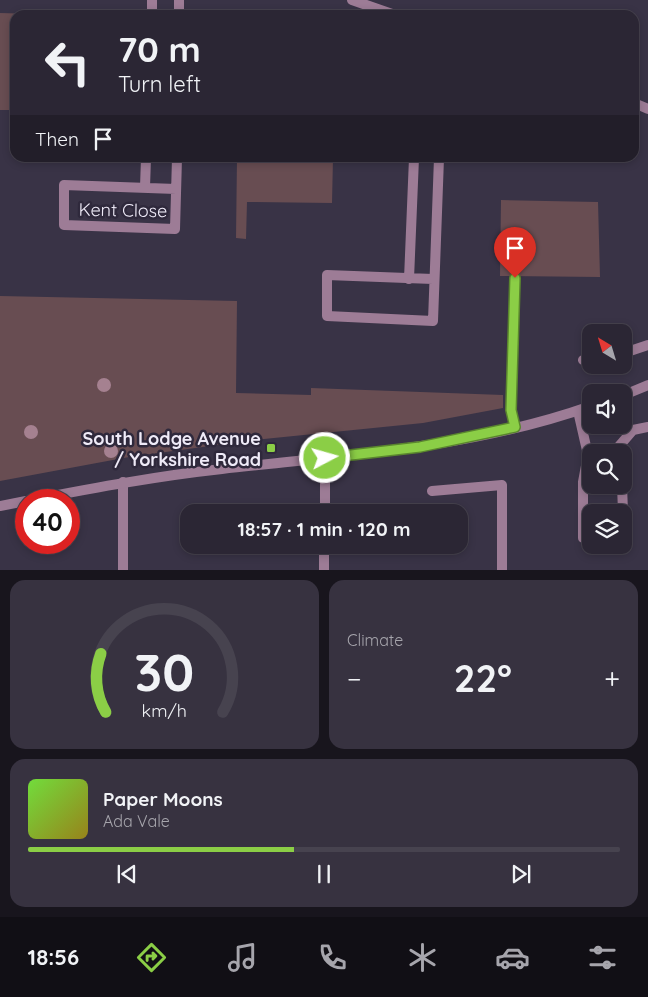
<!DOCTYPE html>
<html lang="en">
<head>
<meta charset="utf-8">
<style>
  body { margin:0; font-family:Quicksand,sans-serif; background:#373240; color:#f1f3f6; height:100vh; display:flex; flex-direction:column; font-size:19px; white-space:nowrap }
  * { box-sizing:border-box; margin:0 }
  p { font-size:16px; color:#a6a5ac }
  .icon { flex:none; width:28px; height:28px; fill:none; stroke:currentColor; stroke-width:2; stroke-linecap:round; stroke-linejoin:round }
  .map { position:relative; height:570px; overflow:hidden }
  .side { display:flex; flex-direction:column; gap:10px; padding:10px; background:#18151d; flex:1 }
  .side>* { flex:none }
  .hud { position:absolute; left:10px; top:10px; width:629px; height:152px; border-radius:15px; box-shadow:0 2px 8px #0003,0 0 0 1px #47434f; background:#2b2634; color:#f1f3f6; overflow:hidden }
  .needle { width:32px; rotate:322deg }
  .fabs { position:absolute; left:582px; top:324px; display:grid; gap:10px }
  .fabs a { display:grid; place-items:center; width:50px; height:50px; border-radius:10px; background:#2b2634; box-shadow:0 2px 8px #0003,0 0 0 1px #47434f; font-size:25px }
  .speed { position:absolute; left:15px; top:489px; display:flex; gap:10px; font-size:25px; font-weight:700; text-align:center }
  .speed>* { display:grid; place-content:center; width:65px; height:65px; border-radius:50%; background:#2b2634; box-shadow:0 2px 8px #0003,0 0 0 1px #47434f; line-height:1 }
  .speed .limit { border:8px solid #d22; background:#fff; color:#111 }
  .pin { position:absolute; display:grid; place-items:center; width:42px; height:42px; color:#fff; margin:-51px -21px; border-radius:50% 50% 50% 0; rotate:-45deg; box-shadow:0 0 5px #0007 }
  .pin .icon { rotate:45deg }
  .me { position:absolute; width:55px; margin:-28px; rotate:84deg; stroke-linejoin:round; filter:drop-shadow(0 0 4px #0008) }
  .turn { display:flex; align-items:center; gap:18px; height:105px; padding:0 25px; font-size:22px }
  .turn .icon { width:65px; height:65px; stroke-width:2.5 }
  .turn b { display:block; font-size:35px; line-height:42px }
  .then { display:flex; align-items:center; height:48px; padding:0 25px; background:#0003; gap:10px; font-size:19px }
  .big { font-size:38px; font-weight:700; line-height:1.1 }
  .side .widget { flex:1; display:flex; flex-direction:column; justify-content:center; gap:8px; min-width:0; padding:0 18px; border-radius:15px; background:#373240 }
  .side .dial { align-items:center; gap:0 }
  .dial svg { height:130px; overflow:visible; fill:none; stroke:#47434f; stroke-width:7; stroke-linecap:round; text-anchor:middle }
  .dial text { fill:#f1f3f6; stroke:none }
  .song { display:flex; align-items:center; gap:15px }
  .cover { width:60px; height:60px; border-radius:8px; background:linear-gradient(135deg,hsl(100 70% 55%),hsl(50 70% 35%)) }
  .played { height:5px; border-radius:2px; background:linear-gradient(90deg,#8bce46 45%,#47434f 45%) }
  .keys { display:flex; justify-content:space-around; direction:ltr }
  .heat { display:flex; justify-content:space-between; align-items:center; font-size:28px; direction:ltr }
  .side .tiles { flex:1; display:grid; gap:10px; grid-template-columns:1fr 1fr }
  .widget:last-child { grid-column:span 2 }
  .trip { position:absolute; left:180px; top:504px; width:288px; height:50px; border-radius:15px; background:#2b2634; box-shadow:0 2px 8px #0003,0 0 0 1px #47434f; font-weight:700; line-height:50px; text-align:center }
  .tab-bar { display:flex; height:80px; justify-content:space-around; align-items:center; background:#110f15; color:#a6a5ac }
  .tab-bar .icon { width:35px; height:35px }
  .tab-bar .on { color:#8bce46 }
  .tab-bar b { font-size:22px; color:#f1f3f6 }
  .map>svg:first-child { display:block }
  .green { fill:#684d52 }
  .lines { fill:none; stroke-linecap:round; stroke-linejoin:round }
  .service { stroke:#9d7c96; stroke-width:10 }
  .minor { stroke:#9d7c96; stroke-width:10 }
  .tertiary { stroke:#9d7c96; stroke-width:10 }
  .tree { fill:#a58190 }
  .route-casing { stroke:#5a862e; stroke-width:12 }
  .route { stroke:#8bce46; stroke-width:9 }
  .poi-dot { fill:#8bce46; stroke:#2f293c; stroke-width:2 }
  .labels { text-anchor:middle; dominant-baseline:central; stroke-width:5; stroke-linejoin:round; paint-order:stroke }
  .street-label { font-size:18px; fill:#efebf8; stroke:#2f293c }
  .poi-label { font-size:18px; font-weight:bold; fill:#efebf8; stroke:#2f293c; text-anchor:end }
</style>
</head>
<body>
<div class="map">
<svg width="648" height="570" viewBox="0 0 648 570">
  <rect width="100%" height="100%" fill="#393346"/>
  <!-- green -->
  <path class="green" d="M0,13L72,15H15V110H0Z
    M237,158H333L332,203L247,202L246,239L236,238Z
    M501,200L598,202L600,277L500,276Z
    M0,296L237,301L236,393L311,395V388L503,395V408L423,423L254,440L129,457L0,481Z"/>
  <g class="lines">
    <!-- service -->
    <path class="service" d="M152,15V0
      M179,15V0
      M145,187L146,158
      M176,189L64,185V225L175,229L177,158
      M409,279L414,158
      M433,279L327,275V316L433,321L439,158
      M624,353L648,345
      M583,360L591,358
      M515,427L511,410L515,278
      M432,491L502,485V570"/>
    <!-- minor -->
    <path class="minor" d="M352,0L395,15
      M634,103L648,109
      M578,411L588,455L583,482V538H591
      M614,452L633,430L648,427
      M622,485L623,512
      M325,512V458
      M624,535V538
      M123,570V482
      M324,570V545"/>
    <!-- tertiary -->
    <path class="tertiary" d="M624,395L648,385
      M31,500C94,488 157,476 222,469C346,455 472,448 591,406
      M0,506L26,501"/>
  </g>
  <!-- trees -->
  <g class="tree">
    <circle cx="104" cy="385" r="7"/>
    <circle cx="31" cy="432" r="7"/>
    <circle cx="111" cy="451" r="7"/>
  </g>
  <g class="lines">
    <!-- route casing -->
    <g class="route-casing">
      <path id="route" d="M325,458L420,447L515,427L511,410L515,278"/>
    </g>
    <!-- route -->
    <use href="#route" class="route"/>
  </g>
  <!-- markers -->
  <rect class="poi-dot" x="266" y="443" width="10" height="10" rx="2.5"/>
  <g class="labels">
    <!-- street labels -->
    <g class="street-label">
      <text transform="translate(123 210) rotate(1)">Kent Close</text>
    </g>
    <!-- poi labels -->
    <g class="poi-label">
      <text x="261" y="438">South Lodge Avenue<tspan x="261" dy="21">/ Yorkshire Road</tspan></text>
    </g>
  </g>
</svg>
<div class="fabs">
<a><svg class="needle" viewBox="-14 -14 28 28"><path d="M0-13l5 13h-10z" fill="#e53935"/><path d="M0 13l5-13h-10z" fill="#a6a5ac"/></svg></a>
<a><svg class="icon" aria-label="sound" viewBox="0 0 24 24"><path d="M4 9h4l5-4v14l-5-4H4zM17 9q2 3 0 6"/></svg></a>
<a><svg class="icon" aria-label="search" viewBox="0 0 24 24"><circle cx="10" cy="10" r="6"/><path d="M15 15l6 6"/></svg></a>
<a><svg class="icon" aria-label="layers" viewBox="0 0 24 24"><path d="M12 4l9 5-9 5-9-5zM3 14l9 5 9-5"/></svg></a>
</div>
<div class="speed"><div class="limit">40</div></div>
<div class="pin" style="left:515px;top:278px;background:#d93025"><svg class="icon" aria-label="arrive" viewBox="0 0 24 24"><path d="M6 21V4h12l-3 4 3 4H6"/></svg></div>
<svg class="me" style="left:325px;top:458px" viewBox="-20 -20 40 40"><circle r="17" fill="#8bce46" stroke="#fff" stroke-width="3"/><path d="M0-11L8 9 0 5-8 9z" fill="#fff"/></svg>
<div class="trip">18:57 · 1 min · 120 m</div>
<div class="hud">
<div class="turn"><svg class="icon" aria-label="left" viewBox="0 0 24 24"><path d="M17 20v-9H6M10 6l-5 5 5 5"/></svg><div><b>70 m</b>Turn left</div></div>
<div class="then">Then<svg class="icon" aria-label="arrive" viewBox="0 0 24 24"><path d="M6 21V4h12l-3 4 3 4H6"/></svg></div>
</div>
</div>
<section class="side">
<div class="tiles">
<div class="widget dial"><svg viewBox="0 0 100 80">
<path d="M14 69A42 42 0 1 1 86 69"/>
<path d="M14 69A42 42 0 0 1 11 33" stroke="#8bce46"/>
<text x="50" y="56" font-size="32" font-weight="700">30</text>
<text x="50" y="72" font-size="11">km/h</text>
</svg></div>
<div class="widget"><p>Climate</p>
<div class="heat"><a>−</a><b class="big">22°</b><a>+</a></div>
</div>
<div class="widget">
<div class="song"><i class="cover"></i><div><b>Paper Moons</b><p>Ada Vale</p></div></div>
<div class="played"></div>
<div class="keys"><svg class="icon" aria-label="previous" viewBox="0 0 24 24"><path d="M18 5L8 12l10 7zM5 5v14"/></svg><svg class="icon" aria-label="pause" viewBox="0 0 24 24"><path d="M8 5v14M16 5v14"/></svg><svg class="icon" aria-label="next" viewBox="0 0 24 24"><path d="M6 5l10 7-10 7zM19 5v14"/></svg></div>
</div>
</div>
</section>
<nav class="tab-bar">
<b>18:56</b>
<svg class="icon on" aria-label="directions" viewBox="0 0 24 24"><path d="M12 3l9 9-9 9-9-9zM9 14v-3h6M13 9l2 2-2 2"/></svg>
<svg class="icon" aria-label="music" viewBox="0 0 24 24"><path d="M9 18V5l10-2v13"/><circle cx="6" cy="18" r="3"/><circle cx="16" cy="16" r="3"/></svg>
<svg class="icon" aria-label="phone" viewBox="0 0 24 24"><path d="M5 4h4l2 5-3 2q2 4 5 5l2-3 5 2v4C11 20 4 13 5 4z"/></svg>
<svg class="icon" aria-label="climate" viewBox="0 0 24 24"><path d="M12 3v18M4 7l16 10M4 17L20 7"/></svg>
<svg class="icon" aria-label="car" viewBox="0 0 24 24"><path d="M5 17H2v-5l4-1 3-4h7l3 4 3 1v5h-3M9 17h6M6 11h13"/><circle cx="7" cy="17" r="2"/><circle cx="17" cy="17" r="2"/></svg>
<svg class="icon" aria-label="filters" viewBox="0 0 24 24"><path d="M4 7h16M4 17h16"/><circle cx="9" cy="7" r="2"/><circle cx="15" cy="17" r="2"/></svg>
</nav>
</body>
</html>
